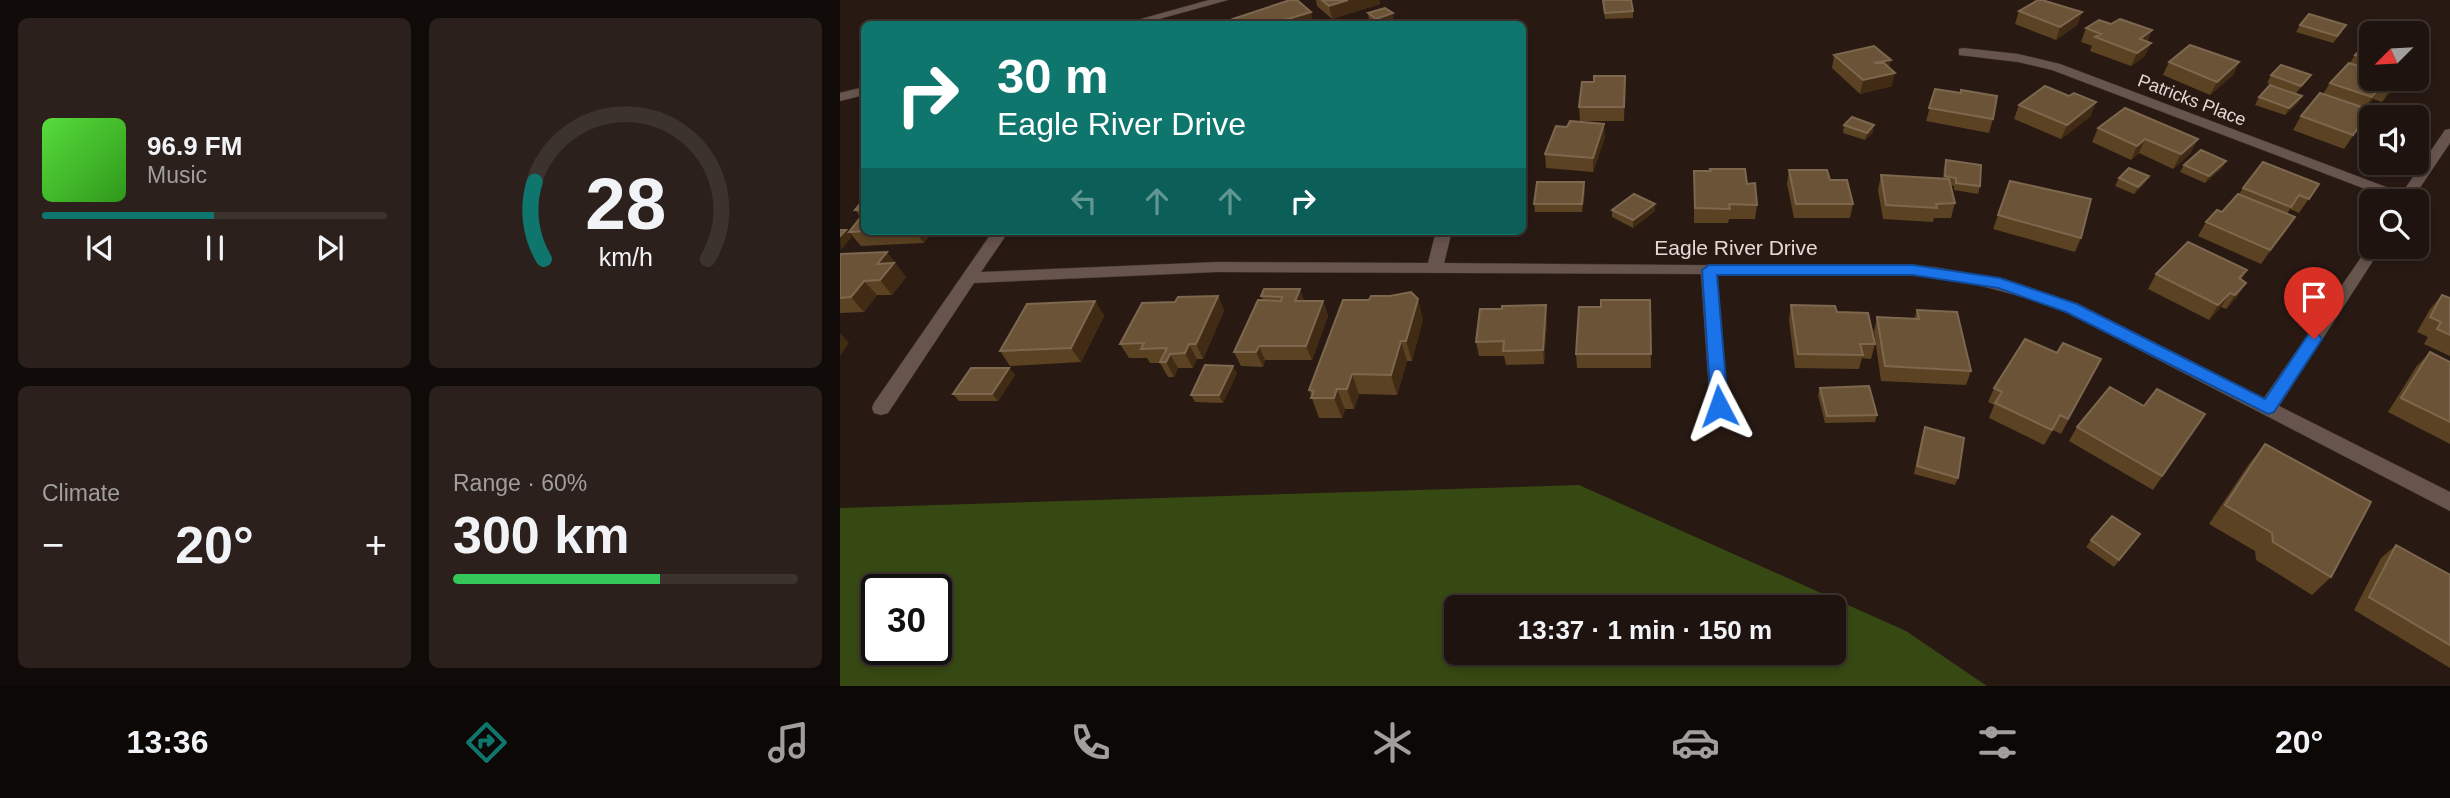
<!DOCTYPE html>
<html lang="en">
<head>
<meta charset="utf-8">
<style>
  body { margin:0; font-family:Helvetica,sans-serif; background:#2b201c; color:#f1f3f6; height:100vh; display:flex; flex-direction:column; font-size:26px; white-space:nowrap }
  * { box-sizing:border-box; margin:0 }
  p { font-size:23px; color:#a19e9e }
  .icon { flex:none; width:38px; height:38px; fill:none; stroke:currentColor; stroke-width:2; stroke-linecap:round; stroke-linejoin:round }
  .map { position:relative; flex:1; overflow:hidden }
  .side { display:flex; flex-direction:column; gap:18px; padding:18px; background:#100a08; width:840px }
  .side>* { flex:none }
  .banner { position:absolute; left:21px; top:21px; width:665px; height:214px; border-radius:10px; box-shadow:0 4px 10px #0003,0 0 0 2px #3c322e; background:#0f766e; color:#fff; overflow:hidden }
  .needle { width:46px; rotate:246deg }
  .controls { position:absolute; left:1519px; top:21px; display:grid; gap:14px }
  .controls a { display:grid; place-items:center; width:70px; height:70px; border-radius:10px; background:#1e130e; box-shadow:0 4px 10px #0003,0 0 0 2px #3c322e; font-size:35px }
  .speed { position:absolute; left:21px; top:574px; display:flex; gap:14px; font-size:35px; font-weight:700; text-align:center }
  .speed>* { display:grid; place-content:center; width:91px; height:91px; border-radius:50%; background:#1e130e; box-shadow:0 4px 10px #0003,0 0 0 2px #3c322e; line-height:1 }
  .speed .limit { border:4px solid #111; border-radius:10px; background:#fff; color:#111 }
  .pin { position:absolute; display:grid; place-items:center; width:60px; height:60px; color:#fff; margin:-72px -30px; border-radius:50% 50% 50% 0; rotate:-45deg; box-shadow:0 0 7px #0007 }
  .pin .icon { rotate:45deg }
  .me { position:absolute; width:77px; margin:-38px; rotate:356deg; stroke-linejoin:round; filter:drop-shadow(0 0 5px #0008) }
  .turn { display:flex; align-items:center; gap:24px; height:147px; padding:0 21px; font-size:32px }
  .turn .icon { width:91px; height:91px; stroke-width:2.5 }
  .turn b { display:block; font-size:49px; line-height:60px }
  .lanes { display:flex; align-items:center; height:66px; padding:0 21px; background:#0003; justify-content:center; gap:35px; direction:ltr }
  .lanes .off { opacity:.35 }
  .big { font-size:52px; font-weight:600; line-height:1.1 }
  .side .widget { flex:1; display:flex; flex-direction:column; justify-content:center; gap:10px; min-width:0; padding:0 24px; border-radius:10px; background:#2b201c }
  .side .dial { align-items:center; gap:0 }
  .dial svg { height:182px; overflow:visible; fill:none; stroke:#3c322e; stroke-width:7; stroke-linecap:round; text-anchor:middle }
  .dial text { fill:#f1f3f6; stroke:none }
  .song { display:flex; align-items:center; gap:21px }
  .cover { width:84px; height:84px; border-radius:10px; background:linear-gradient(135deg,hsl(110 70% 55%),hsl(110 70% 35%)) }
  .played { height:7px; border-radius:4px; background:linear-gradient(90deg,#0f766e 50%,#3c322e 50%) }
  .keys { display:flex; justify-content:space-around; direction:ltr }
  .heat { display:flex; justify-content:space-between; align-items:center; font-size:38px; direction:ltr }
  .charge { height:10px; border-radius:5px; background:linear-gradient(90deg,#34c759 60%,#3c322e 0) }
  .side .tiles { flex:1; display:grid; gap:18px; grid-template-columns:repeat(2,1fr) }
  .trip { position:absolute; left:604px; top:595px; width:402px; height:70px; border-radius:10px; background:#1e130e; box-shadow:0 4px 10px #0003,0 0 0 2px #3c322e; font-weight:600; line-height:70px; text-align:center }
  .tab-bar { display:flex; height:112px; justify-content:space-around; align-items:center; background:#0c0806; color:#a19e9e }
  .tab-bar .icon { width:49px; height:49px }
  .tab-bar .on { color:#0f766e }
  .tab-bar b { font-size:32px; color:#f1f3f6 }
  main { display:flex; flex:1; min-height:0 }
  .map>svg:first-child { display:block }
  .forest { fill:#374913; fill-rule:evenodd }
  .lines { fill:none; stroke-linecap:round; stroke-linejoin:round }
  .street-casing { stroke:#3f3330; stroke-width:1 }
  .street { fill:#67544d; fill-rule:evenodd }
  .wall { fill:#5b4222 }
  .shaded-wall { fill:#412b14 }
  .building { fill:#6a5336; stroke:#7d684f; stroke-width:2 }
  .route { fill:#1a73e8; stroke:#114b97; stroke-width:2 }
  .labels { text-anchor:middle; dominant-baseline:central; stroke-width:7; stroke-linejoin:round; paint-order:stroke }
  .far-street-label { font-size:18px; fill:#e4d9d5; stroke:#281913 }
  .street-label { font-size:21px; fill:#e4d9d5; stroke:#281913 }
</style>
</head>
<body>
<main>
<section class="side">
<div class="tiles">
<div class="widget">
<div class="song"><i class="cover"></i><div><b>96.9 FM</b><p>Music</p></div></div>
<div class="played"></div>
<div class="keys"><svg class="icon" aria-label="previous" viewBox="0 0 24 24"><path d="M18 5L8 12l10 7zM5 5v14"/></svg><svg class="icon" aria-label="pause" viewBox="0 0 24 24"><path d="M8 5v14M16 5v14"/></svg><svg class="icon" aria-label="next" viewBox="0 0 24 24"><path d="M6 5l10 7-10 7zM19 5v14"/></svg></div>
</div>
<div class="widget dial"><svg viewBox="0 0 100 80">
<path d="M14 69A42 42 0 1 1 86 69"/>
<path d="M14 69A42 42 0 0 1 10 35" stroke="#0f766e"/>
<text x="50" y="56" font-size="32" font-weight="700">28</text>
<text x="50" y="72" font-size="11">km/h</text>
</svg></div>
<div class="widget"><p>Climate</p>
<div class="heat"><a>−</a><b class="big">20°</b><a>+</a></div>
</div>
<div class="widget"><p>Range · 60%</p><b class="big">300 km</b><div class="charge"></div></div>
</div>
</section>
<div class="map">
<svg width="1610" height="686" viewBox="0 0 1610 686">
  <rect width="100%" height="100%" fill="#281913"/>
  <!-- forest -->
  <path class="forest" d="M739,485L1066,631L1147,686H0V508ZM37,590H96V649H37ZM616,607H994V653H616Z"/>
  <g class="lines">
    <!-- street casing -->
    <g class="street-casing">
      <path id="street" d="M369,0H388L301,24H283Z
        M1123,48L1178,54L1220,64L1562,193L1605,130L1610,129V143L1571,201H1557L1212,70L1178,62L1119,55V49Z
        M24,87V95L0,101V93Z
        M153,231H169L141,272L377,262L588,263L596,231H612L604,263L1094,267L1174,282L1238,304L1424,398L1531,243V247H1542L1439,406L1610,492V511L1226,312L1187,298L1134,284L1073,275L877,274L888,406L886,411L879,413L872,411L870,406L861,274L377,272L134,283L48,413L41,415L34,413L32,408L34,403Z"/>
    </g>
    <!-- street -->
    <use href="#street" class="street"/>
  </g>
  <!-- wall -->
  <path class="wall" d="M476,0H539L540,4L492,19L477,6Z
    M762,0L793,11V18L765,19Z
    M1179,11L1242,12L1237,25L1216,40L1175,24Z
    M528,13L554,20L542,24H535L529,20Z
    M1271,24L1312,30L1307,42L1305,56L1291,66L1250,51L1252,46L1241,42L1246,28Z
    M1460,25L1502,32L1493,43L1456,32Z
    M1531,39V79H1559L1550,93L1542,102L1533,99L1525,108L1531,110L1504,149L1453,130L1461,116L1483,94L1490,83L1510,63L1515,55Z
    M994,55L1051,60L1049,67L1052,86L1020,94L992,68Z
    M1329,62H1399L1393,75L1370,95L1323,75Z
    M1431,75H1471L1466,82L1456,93L1427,83Z
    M785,89L784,121H740L739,107Z
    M1095,89L1153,119L1149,133L1086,121Z
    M1229,96L1251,116L1221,139L1174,119L1179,105Z
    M1462,96L1457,104L1445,115L1415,105L1419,97Z
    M1285,108L1351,153L1333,169L1299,153L1291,160L1252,142L1258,128Z
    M1004,125L1033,132L1025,140L1003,133Z
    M727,127L765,137L753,172L706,168L705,154Z
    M1106,160L1140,186L1138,194L1114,190V186L1111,185L1115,203L1111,218H1094L1093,222L1043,219L1038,190L1041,175L1103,179L1104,167Z
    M1386,161L1382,168L1365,183L1340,172L1344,165Z
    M870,169L917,205L915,219H889L888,223H854V171H869Z
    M949,170L1013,204L1010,218H954L947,184Z
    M1309,176L1305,183L1294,194L1275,186L1279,178Z
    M1170,181L1241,238L1235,252L1153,229Z
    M744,182L745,190L742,212H695L694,204Z
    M1479,184L1459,213L1450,209L1447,214L1455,217L1446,231L1421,264L1358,236L1366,222L1382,212L1399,194L1403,188Z
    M24,199V231H93L84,243L21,246L9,232L21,217L15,210Z
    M772,210L815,211L793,228L772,217Z
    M0,254L58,266V267L66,277L52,295H37L24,312L0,313Z
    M1407,270L1401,280L1406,283L1396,298L1386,309L1381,307L1369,320L1308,289L1316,274Z
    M460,289L464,301H483L488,316L472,360H425L423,367L401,366L394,352L423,300L421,296Z
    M1602,295L1610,298V356L1584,344L1588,337L1577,332L1590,309Z
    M378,296L384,311L363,359H357L353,368H338L334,377H328L320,363H310L307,358H289L280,344L335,302Z
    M810,300L811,368H737L736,354L761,307Z
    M255,301L264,316L241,362L170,366L160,351Z
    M951,305L997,312L1035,344L1031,359L1022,358L1019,369L955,368L949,320Z
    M1077,310L1131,371L1126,385L1041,381L1034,331L1037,317L1074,319Z
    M583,319L572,361H567L557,395L519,394L514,409H505L502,418H479L469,390Z
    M707,320L704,364L666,365L664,356H639L636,342Z
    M1590,352L1610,362V444L1548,412L1576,367Z
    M1217,353L1261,359L1221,434L1213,430L1204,445L1149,418L1154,405L1148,402L1154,388Z
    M169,368L175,375L158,401H119L113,394Z
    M397,373L383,403L355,402L351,395Z
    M980,388L1037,415L1035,422L985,423L978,395Z
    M1304,406L1365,414L1313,490L1229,441L1237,427Z
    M1085,427L1118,478L1115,485L1074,474L1082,435Z
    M1425,444L1491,577L1472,595L1416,560L1415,551L1369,524L1409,464Z
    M1300,534L1274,567L1246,547L1251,540Z
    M1556,545L1610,575V668L1514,610L1541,558Z"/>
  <!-- shaded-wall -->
  <path class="shaded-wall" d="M508,0H539L540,4L492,19L489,6Z
    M471,12L474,24H442L441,21Z
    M1242,12L1237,25L1216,40L1220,27Z
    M553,13L554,20L542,24H537L536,19Z
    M1312,30L1306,43L1300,39Z
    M1311,43L1305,56L1291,66L1297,53Z
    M1051,60L1048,73L1034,63Z
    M1399,62L1393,75L1370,95L1377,82Z
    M1055,73L1052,86L1020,94L1023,80Z
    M1471,75L1466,82L1456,93L1461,86Z
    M1559,79L1550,93L1542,102L1551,88Z
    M1542,85L1533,99L1523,111L1532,97Z
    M1462,96L1457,104L1445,115L1449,108Z
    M1256,102L1251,116L1221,139L1227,125Z
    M764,124L765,137L753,172V158Z
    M1034,125L1033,132L1025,140L1027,133Z
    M1305,139L1299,153L1291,160L1297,146Z
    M1358,139L1351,153L1333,169L1341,154Z
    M1386,161L1382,168L1365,183L1369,176Z
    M1309,176L1305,183L1294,194L1298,187Z
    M744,182L745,190L742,212V204Z
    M815,204V211L793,228V220Z
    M1455,217L1446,231L1421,264L1430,250Z
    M6,230L12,237L1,250L0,236Z
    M74,231H93L84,243Z
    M47,252L66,277L52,295L40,280L37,264Z
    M24,281L37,295L24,312L11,297Z
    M1406,283L1396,298L1386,309L1395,295Z
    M460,289L465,304L455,301Z
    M1390,293L1381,307L1369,320L1378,305Z
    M378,296L384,311L363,359L356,344Z
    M578,299L583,319L572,361L566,341Z
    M255,301L264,316L241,362L231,348Z
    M483,301L488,316L472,360L466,346Z
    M706,305L707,320L704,364L703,350Z
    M0,333L9,343L0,356Z
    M561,341L567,361L557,395L551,375Z
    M349,344L357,359L353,368L345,353Z
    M419,346L425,360L423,367L416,352Z
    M330,354L338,368L334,377L326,362Z
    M393,366L397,373L383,403L379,395Z
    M169,368L175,375L158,401L152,394Z
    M512,374L519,394L514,409L507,389Z
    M497,389L505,409L502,418L494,398Z"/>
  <!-- building -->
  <path class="building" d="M450,0H457L471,12L441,21L445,24H399L393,19Z
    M482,0H508L489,6Z
    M763,0H791L793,11L765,13Z
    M1198,0H1202L1242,12L1220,27L1179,11Z
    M545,8L553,13L536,19L528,13Z
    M1469,14L1506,25L1497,36L1460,25Z
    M1280,19L1312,30L1300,39L1311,43L1297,53L1255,37L1261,34L1246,28L1259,20L1271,24Z
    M382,20L386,24H368Z
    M1531,39V61L1515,55Z
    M1350,45L1399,62L1377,82L1329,62Z
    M1034,46L1051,60L1034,63H1044L1055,73L1023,80L994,55Z
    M1509,63L1531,70V79H1559L1551,88L1542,85L1532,97L1490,83Z
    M1441,65L1471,75L1461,86L1431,75Z
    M754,76H785L784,107H739L742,82H754Z
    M1430,85L1462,96L1449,108L1419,97Z
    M1205,86L1229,96L1234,93L1256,102L1227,125L1179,105Z
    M1095,89L1121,93V90L1157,96L1153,119L1089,108Z
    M1480,93L1531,110L1513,135L1461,116Z
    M1285,108L1358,139L1341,154L1305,139L1297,146L1258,128Z
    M1012,117L1034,125L1027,133L1004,125Z
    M730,121L764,124L753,158L705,154L716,126L727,127Z
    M1361,150L1386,161L1369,176L1344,165Z
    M1106,160L1141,165L1140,186L1116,183V178L1105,176Z
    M1423,162L1479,184L1469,199L1459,195L1451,207L1403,188Z
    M1289,168L1309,176L1298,187L1279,178Z
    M870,169H905L907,184L915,183L917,205L889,204L890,209L855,208L854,171H871Z
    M949,170H987L990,180H1007L1013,204H956Z
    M1041,175L1109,179L1115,203L1096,204L1097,208L1046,205Z
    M1170,181L1251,199L1241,238L1158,215Z
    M697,182H744L742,204H694Z
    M794,194L815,204L793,220L772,210Z
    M1398,194L1455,217L1430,250L1366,222L1377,210L1382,212Z
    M24,199V209L15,210Z
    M24,213V231L9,232Z
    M0,230H6L0,236Z
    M1348,242L1407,270L1399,278L1406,283L1395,295L1390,293L1378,305L1316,274Z
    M47,252L37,264L54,263L40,280L24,281L11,297L0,298V254Z
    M424,289H460L455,301H483L466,346H419L416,352H394L418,300L441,301L442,297L421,296Z
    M571,292L578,299L566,341H561L551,375L512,374L507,389H497L494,398H471L474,391L469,390L503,300H529L531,296H550Z
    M1602,295L1610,298V335L1597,329L1601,322L1590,317Z
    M378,296L356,344H349L345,353L330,354L326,362H320L327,348L301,349L304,343L280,344L302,303L335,302L338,297Z
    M761,300H810L811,354H736L739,307H761Z
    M255,301L231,348L160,351L187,304Z
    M706,305L703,350L663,351L664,341L636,342L640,309H662V306Z
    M951,305L995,306L997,312L1028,313L1035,344H1020L1023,355L958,354Z
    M1077,310L1117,312L1131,371L1045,366L1037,317L1079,319Z
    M1185,339L1217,353L1223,343L1261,359L1228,419L1220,415L1212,430L1155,403L1162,392L1154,388Z
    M1590,352L1610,362V422L1561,398Z
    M365,365L393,366L379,395H351Z
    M131,368H169L152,394H113Z
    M1029,386L1037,415L987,416L980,388Z
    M1270,387L1304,406L1317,389L1365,414L1322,476L1237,427Z
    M1085,427L1124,438L1118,478L1077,466Z
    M1425,444L1531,502L1491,577L1433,542L1432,533L1385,505Z
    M1272,516L1300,534L1279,560L1251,540Z
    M1556,545L1610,575V645L1529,597Z"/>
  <!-- route -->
  <path class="route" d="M869,265H1073L1160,278L1237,304L1425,399L1468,335H1479L1482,339L1434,412L1428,414L1226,312L1158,288L1073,275H877L888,406L885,411H873L871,406L862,270Z"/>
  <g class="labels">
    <!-- far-street labels -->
    <g class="far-street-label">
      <text transform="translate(1352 100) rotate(21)">Patricks Place</text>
    </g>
    <!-- street labels -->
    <g class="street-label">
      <text x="896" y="247">Eagle River Drive</text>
    </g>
  </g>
</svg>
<div class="controls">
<a><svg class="needle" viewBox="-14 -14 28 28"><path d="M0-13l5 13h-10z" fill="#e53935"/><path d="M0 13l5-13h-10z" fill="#a19e9e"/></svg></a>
<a><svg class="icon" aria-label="sound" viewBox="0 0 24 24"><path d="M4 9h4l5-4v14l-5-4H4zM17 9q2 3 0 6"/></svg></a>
<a><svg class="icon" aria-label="search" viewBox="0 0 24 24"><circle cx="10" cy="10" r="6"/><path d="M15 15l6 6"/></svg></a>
</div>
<div class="speed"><div class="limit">30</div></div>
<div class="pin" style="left:1474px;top:339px;background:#d93025"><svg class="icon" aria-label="arrive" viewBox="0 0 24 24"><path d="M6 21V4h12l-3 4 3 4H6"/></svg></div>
<svg class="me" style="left:879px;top:406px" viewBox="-20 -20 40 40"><path d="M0-17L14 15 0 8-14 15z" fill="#1a73e8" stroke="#fff" stroke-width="4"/></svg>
<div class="trip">13:37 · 1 min · 150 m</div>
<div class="banner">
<div class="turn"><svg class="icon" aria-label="right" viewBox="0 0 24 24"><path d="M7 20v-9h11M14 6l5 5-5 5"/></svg><div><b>30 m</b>Eagle River Drive</div></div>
<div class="lanes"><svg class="icon off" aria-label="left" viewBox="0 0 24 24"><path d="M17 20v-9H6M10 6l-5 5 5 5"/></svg><svg class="icon off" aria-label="ahead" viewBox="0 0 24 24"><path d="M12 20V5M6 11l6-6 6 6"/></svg><svg class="icon off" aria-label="ahead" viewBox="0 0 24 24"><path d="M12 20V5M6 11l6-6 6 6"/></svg><svg class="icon" aria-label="right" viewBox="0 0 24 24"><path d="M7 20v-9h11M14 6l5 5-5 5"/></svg></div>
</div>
</div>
</main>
<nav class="tab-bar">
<b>13:36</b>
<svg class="icon on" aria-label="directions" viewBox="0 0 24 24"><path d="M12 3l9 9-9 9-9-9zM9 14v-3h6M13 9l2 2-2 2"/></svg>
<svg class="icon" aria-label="music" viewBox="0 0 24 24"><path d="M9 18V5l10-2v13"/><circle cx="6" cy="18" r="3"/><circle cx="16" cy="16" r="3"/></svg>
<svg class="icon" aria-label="phone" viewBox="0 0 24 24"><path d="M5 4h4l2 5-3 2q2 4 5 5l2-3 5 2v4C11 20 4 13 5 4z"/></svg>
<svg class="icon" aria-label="climate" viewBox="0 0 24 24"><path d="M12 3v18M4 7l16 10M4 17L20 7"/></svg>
<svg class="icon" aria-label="car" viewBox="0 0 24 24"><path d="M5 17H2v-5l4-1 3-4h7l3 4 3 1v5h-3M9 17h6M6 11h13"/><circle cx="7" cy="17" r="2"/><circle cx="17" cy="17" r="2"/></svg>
<svg class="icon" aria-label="filters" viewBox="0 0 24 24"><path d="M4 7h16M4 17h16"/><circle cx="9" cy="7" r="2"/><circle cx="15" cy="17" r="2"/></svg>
<b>20°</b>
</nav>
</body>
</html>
